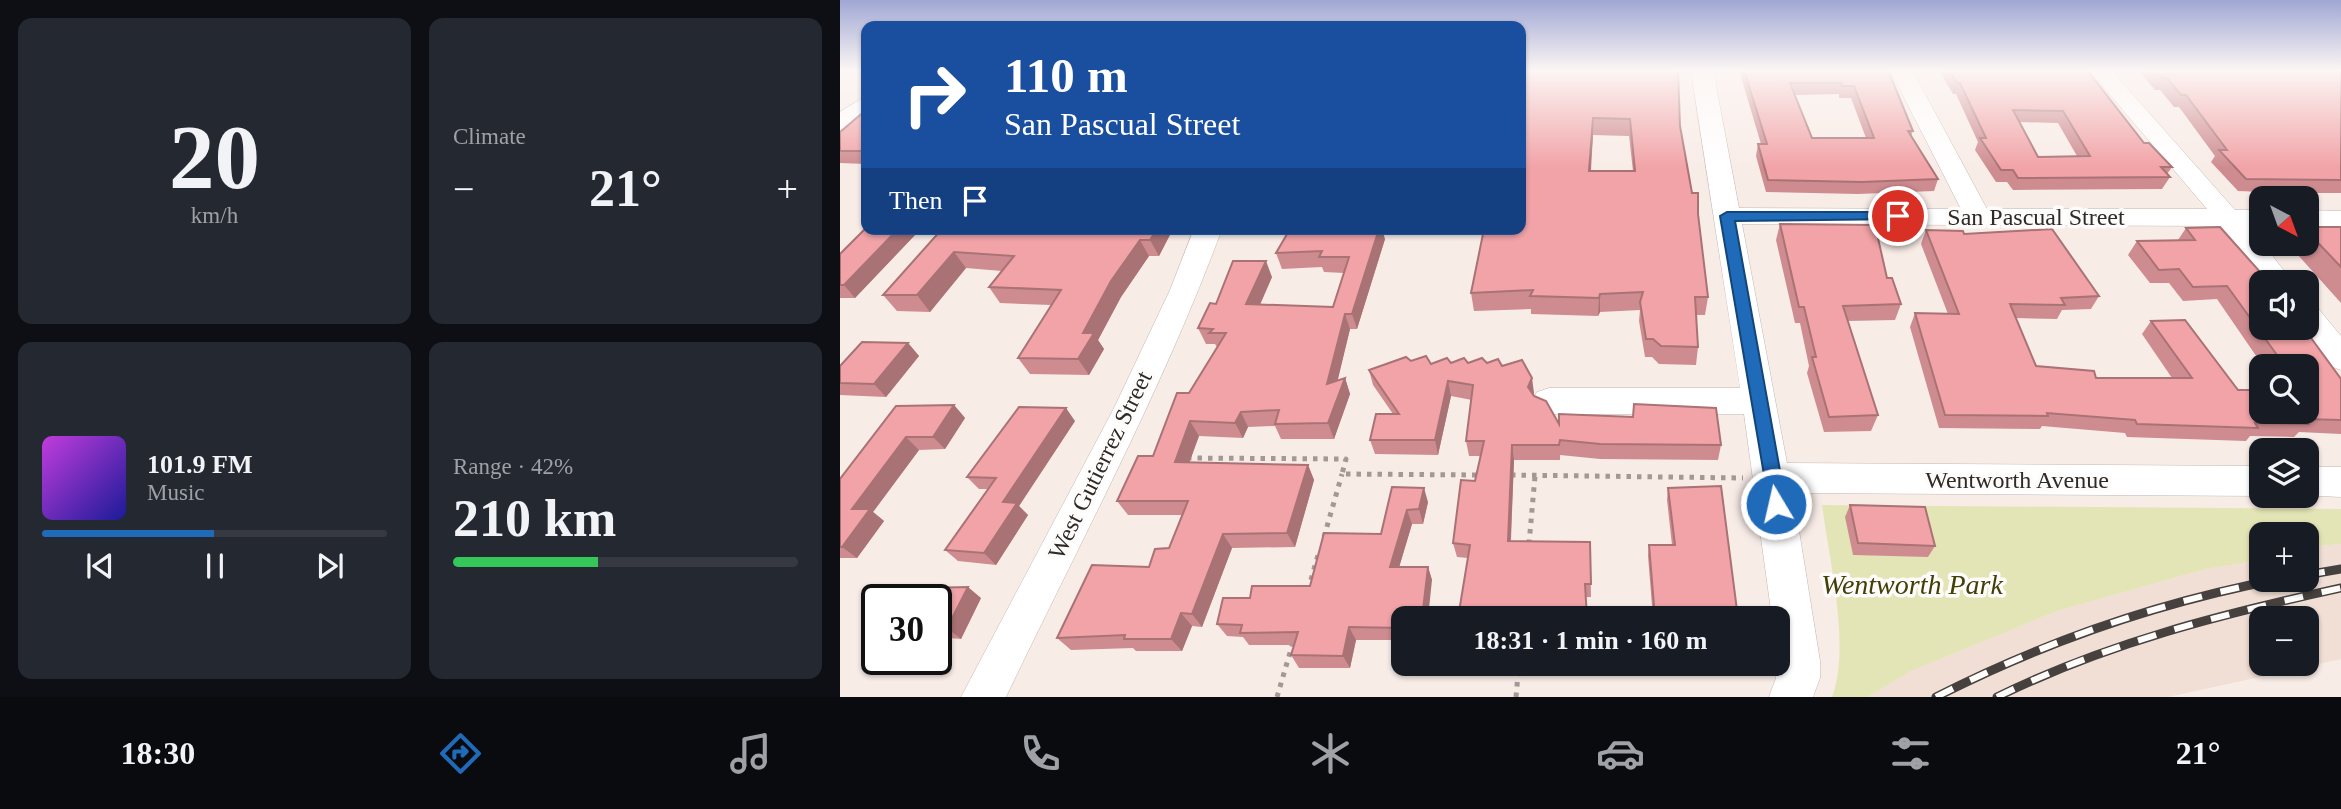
<!DOCTYPE html>
<html lang="en">
<head>
<meta charset="utf-8">
<style>
  body { margin:0; font-family:Georgia,serif; background:#242831; color:#f1f3f6; height:100vh; display:flex; flex-direction:column; font-size:26px; white-space:nowrap }
  * { box-sizing:border-box; margin:0 }
  p { font-size:23px; color:#9ea1a6 }
  .icon { flex:none; width:38px; height:38px; fill:none; stroke:currentColor; stroke-width:2; stroke-linecap:round; stroke-linejoin:round }
  .map { position:relative; flex:1; overflow:hidden }
  .sheet { display:flex; flex-direction:column; gap:18px; padding:18px; background:#0d0f14; width:840px }
  .sheet>* { flex:none }
  .banner { position:absolute; left:21px; top:21px; width:665px; height:214px; border-radius:14px; box-shadow:0 2px 5px #0004; background:#1a4fa0; color:#fff; overflow:hidden }
  .needle { width:46px; rotate:139deg }
  .buttons { position:absolute; left:1409px; top:186px; display:grid; gap:14px }
  .buttons a { display:grid; place-items:center; width:70px; height:70px; border-radius:14px; background:#171b24; box-shadow:0 2px 5px #0004; font-size:35px }
  .speed { position:absolute; left:21px; top:584px; display:flex; gap:14px; font-size:35px; font-weight:700; text-align:center }
  .speed>* { display:grid; place-content:center; width:91px; height:91px; border-radius:50%; background:#171b24; box-shadow:0 2px 5px #0004; line-height:1 }
  .speed .limit { border:4px solid #111; border-radius:10px; background:#fff; color:#111 }
  .pin { position:absolute; display:grid; place-items:center; width:60px; height:60px; color:#fff; margin:-30px; border:4px solid #fff; border-radius:50%; box-shadow:0 2px 7px #0007 }
  .me { position:absolute; width:77px; margin:-38px; rotate:351deg; stroke-linejoin:round; filter:drop-shadow(0 0 5px #0008) }
  .turn { display:flex; align-items:center; gap:24px; height:147px; padding:0 28px; font-size:32px }
  .turn .icon { width:91px; height:91px; stroke-width:2.5 }
  .turn b { display:block; font-size:49px; line-height:60px }
  .then { display:flex; align-items:center; height:66px; padding:0 28px; background:#0003; gap:14px; font-size:26px }
  .big { font-size:52px; font-weight:800; line-height:1.1 }
  .sheet .card { flex:1; display:flex; flex-direction:column; justify-content:center; gap:10px; min-width:0; padding:0 24px; border-radius:14px; background:#242831 }
  .sheet .dial { align-items:center; gap:0 }
  .dial b { font-size:91px; line-height:1 }
  .song { display:flex; align-items:center; gap:21px }
  .cover { width:84px; height:84px; border-radius:10px; background:linear-gradient(135deg,hsl(290 70% 55%),hsl(240 70% 35%)) }
  .played { height:7px; border-radius:4px; background:linear-gradient(90deg,#1f6ab9 50%,#363941 50%) }
  .keys { display:flex; justify-content:space-around; direction:ltr }
  .heat { display:flex; justify-content:space-between; align-items:center; font-size:38px; direction:ltr }
  .charge { height:10px; border-radius:5px; background:linear-gradient(90deg,#34c759 42%,#363941 0) }
  .sheet .tiles { flex:1; display:grid; gap:18px; grid-template-columns:repeat(2,1fr) }
  .trip { position:absolute; left:551px; top:606px; width:399px; height:70px; border-radius:14px; background:#171b24; box-shadow:0 2px 5px #0004; font-weight:800; line-height:70px; text-align:center }
  .tab-bar { display:flex; height:112px; justify-content:space-around; align-items:center; background:#090b0e; color:#9ea1a6 }
  .tab-bar .icon { width:49px; height:49px }
  .tab-bar .on { color:#1f6ab9 }
  .tab-bar b { font-size:32px; color:#f1f3f6 }
  main { display:flex; flex:1; min-height:0 }
  .map>svg:first-child { display:block }
  .built { fill:#f1ded4; fill-rule:evenodd }
  .green { fill:#e4e5b6 }
  .lines { fill:none; stroke-linecap:round; stroke-linejoin:round }
  .minor-casing { stroke:#c2b7b1; stroke-width:1 }
  .path { stroke:#a29995; stroke-width:5; stroke-dasharray:4.5 6; stroke-linecap:butt }
  .minor { fill:#fff; fill-rule:evenodd }
  .rail-casing { stroke:#46413f; stroke-width:9 }
  .rail { stroke:#fefcfb; stroke-width:6; stroke-dasharray:19; stroke-linecap:butt }
  .wall { fill:#cf8c90; fill-rule:evenodd }
  .shaded-wall { fill:#a97275 }
  .building { fill:#f1a3a7; stroke:#a97275; stroke-width:2; fill-rule:evenodd }
  .route { fill:#1f6ab9; stroke:#144578; stroke-width:2 }
  .labels { text-anchor:middle; dominant-baseline:central; stroke-width:7; stroke-linejoin:round; paint-order:stroke }
  .street-label { font-size:24px; fill:#2e2a28; stroke:#fefcfb }
  .near-park-label { font-size:28px; font-style:italic; fill:#414007; stroke:#fefcfb }
</style>
</head>
<body>
<main>
<section class="sheet">
<div class="tiles">
<div class="card dial"><b>20</b><p>km/h</p></div>
<div class="card"><p>Climate</p>
<div class="heat"><a>−</a><b class="big">21°</b><a>+</a></div>
</div>
<div class="card">
<div class="song"><i class="cover"></i><div><b>101.9 FM</b><p>Music</p></div></div>
<div class="played"></div>
<div class="keys"><svg class="icon" aria-label="previous" viewBox="0 0 24 24"><path d="M18 5L8 12l10 7zM5 5v14"/></svg><svg class="icon" aria-label="pause" viewBox="0 0 24 24"><path d="M8 5v14M16 5v14"/></svg><svg class="icon" aria-label="next" viewBox="0 0 24 24"><path d="M6 5l10 7-10 7zM19 5v14"/></svg></div>
</div>
<div class="card"><p>Range · 42%</p><b class="big">210 km</b><div class="charge"></div></div>
</div>
</section>
<div class="map">
<svg width="1501" height="697" viewBox="0 0 1501 697">
  <rect width="100%" height="100%" fill="#f8ece7"/>
  <!-- built -->
  <path class="built" d="M1501,544V659L1328,697H1028L1069,672L1217,611L1366,569L1421,560V579H1466L1467,547ZM1421,618H1466V663H1421Z"/>
  <!-- green -->
  <path class="green" d="M982,505L1501,509V544L1467,547L1466,534H1421V560L1366,569L1217,611L1069,672L1028,697H992C1011,646 989,560 982,505Z"/>
  <g class="lines">
    <!-- minor casing -->
    <g class="minor-casing">
      <path id="minor" d="M851,70H873L899,208L1121,209L1050,70H1072L1147,209H1367L1249,70H1271L1395,210H1421V226H1409L1453,282H1423L1380,226L902,224L947,463L1421,466V495H1424L1421,496L953,493L980,661V678L973,697H929L936,678L938,618H932L904,414H709L697,410L692,401L697,392L709,388H900Z
        M26,96V114L8,128L0,130V112Z
        M1466,210L1501,211V227L1466,226Z
        M354,229H382C322,391 240,542 166,697H121L274,408L330,290Z
        M1466,304L1477,307L1501,336V370L1490,366L1459,327H1466Z
        M1466,467H1501V497L1460,495H1466Z"/>
    </g>
    <!-- path -->
    <path class="path" d="M347,458L506,459L502,474L641,475
      M671,475L903,478
      M484,537L502,474
      M689,544L695,476
      M468,590L478,555
      M437,697L454,639
      M676,697L679,663"/>
    <!-- minor -->
    <use href="#minor" class="minor"/>
    <!-- rail casing -->
    <g class="rail-casing">
      <path id="rail" d="M1466,575L1501,569
        M1096,697C1206,641 1319,602 1440,579
        M1157,697C1267,643 1382,614 1501,588"/>
    </g>
    <!-- rail -->
    <use href="#rail" class="rail"/>
  </g>
  <!-- wall -->
  <path class="wall" d="M681,70L840,126L852,193L858,214L868,297L865,315H856L858,347L856,365L819,364L812,357H805L799,321L800,310L760,312L758,316L691,314V309L634,311L631,293L681,229ZM753,135L789,136L793,171H751Z
    M899,70H1048L1073,131L1071,136L1098,179L1094,191L1018,194L926,192L916,156L918,144H921ZM999,94V98H1011L1026,138H972L955,95Z
    M1099,70H1247L1304,143L1332,167L1327,174L1330,177L1322,189L1173,190L1167,182H1156L1135,150L1138,142L1116,94H1113ZM1179,122L1218,123L1237,156L1198,157Z
    M1298,70H1501V193H1448L1398,191L1371,162L1375,156L1339,107H1334L1320,90H1315Z
    M26,110V164L0,163V132Z
    M940,224L1047,278L1061,304L1055,320L1008,321L1038,415L1031,431L984,432L967,373L969,366L960,323H955L936,240Z
    M1466,227H1501V303L1449,245L1450,243H1466Z
    M1346,228L1501,379V434L1459,432L1454,437L1410,436L1406,441L1287,437L1285,433L1202,426L1200,429L1099,428L1070,327L1075,313L1108,314L1081,244L1086,230L1124,234L1259,296L1251,309L1222,310L1217,319L1175,318L1196,366L1256,378H1332L1302,334L1311,321L1398,390L1466,411V366H1423L1377,299L1343,301L1329,283H1310L1288,255L1297,241L1338,240Z
    M102,229H333L319,256H309L281,297L258,340L264,349L249,375L190,374L178,358L211,305L160,303L149,287L162,271L126,268L90,312L57,311L43,295Z
    M450,229H479V231L545,239L517,329H510L497,381L505,378L510,394L494,439H441L435,426L408,427L403,438L359,436L349,463L468,465L474,480L455,547L392,548L362,627L352,626L342,651H296L293,648L231,650L217,638L309,567L329,548L342,515H288L277,501L313,456L349,393L377,347L375,344H366L358,328L376,304L432,277L420,305L493,307L504,273L484,272L482,267L442,269L436,253Z
    M75,235L15,298H0V254Z
    M68,343L79,356L46,397L0,395V366Z
    M571,361L591,364L647,363L662,366L694,393L693,395L719,424L881,445L878,460L760,459L720,455V460H674L671,541L750,542L751,597H746L628,558L617,557L613,543L635,481L640,456H629L626,441L632,400L611,396L598,455L535,454L530,440L553,414L533,385L529,370Z
    M114,405L125,418L105,449L79,450L33,512L44,521L17,558H0V479Z
    M235,421L179,506L188,515L156,565L118,561L105,550L148,489H139L127,477Z
    M552,487L588,502L583,524H572L559,567H588L592,580L564,618V640H516L510,668H459L451,655L454,645H409L403,637L387,636L377,624L410,598L470,586L541,534Z
    M828,488L898,618H813L808,556L809,545H832L827,500Z
    M1010,505L1095,546L1088,557L1013,555L1005,517Z
    M141,598L121,639L96,637V600Z
    M695,663H750V669H696Z
    M817,663H902L900,669L817,671Z"/>
  <!-- shaded-wall -->
  <path class="shaded-wall" d="M753,118V135L749,188V171Z
    M58,229H71L75,235L15,298L4,285Z
    M317,229H333L319,256L310,240Z
    M469,229H479L473,247L468,231Z
    M539,229H542L545,239L517,329L512,314Z
    M300,240L309,256L281,297L258,340L264,349L249,375L238,359L243,333L271,281Z
    M114,252L126,268L90,312L77,295Z
    M426,261L432,277L413,320L406,304Z
    M760,294V312L758,316L759,298Z
    M505,314L510,329L493,400L487,384Z
    M68,343L79,356L46,397L34,384Z
    M505,378L510,394L494,439L488,423Z
    M692,378L694,393L690,402L688,387Z
    M608,381L611,396L598,455L595,440Z
    M114,405L125,418L105,449L93,437Z
    M226,408L235,421L179,506L188,515L156,565L144,553L163,502Z
    M401,412L408,427L403,438L395,423Z
    M350,421L359,436L344,477L335,462Z
    M66,437L79,450L33,512L44,521L17,558L2,547L12,509Z
    M672,445L674,460L670,554L668,541Z
    M468,465L474,480L455,547L447,533Z
    M584,488L588,502L583,524L579,509Z
    M567,510L572,524L555,581L550,567Z
    M383,534L392,548L362,627L352,614Z
    M588,567L592,580L588,618H582Z
    M128,587L141,598L121,639L107,628Z
    M341,613L352,626L342,651L331,639Z
    M509,627L516,640L510,668L503,656Z"/>
  <!-- building -->
  <path class="building" d="M681,70H838L840,126L852,193H858V214L868,297H855L858,347L821,346L813,339H806L800,302L803,292L760,294L759,298L690,296L693,290L631,293L644,229H681V126L682,113H681ZM753,118L790,119L795,171H749Z
    M904,70H1048L1073,131H1068L1098,179L1022,182L928,180L918,144H927ZM950,83H1001L1002,86H1014L1034,138H972Z
    M1109,70H1247L1304,143H1309L1332,167H1321L1330,177L1178,178L1173,170H1161L1140,138H1146L1120,83H1117ZM1173,110L1223,111L1250,156L1198,157Z
    M1315,70H1501V180L1406,179L1379,150H1387L1346,95H1341L1327,78H1322Z
    M26,110V151H0V132Z
    M940,224L1035,225L1047,278H1052L1061,304L1003,306L1038,415L989,417L972,357H976L964,307H959Z
    M1380,227L1429,282H1421V327H1463L1501,379V420L1464,419L1468,424L1415,423L1418,428L1297,424L1295,420L1207,413L1208,416L1105,415L1075,313L1119,314L1086,230L1123,231L1124,234L1212,229L1259,296L1221,298L1225,305L1170,304L1196,366L1254,371L1256,378H1352L1311,321L1345,320L1398,390H1421V411H1466V366H1445L1387,286L1353,287L1339,269L1319,270L1297,241L1355,240L1346,228Z
    M1466,227H1501V267L1466,230Z
    M26,228V229H58L4,285H0V254Z
    M102,229H317L310,240H300L271,281L243,333H254L238,359L178,358L221,290L149,287L174,256L114,252L77,295H43Z
    M450,229H469L468,231L518,232V229H539L512,314H505L487,384L505,378L488,423L435,424L439,410L401,412L395,423L350,421L335,462L468,465L447,533L383,534L352,614L341,613L331,639H284L285,635L217,638L252,565L309,567L315,549L329,548L348,501H277L298,456H313L337,393H349L386,333H369L373,329L358,328L370,303L376,304L393,261H426L406,304L493,307L509,257H479L482,251L436,253Z
    M22,342L68,343L34,384L0,383V366Z
    M586,356L591,364L607,358L611,363L624,358L628,363L642,358L647,363L658,359L662,366L682,360L692,378L688,387L694,396L706,401L719,424V414L793,417L794,404L876,408L881,445L760,444L720,440L719,445H672L668,541L750,542L751,584H745L747,618H618L630,545L613,543L621,480L635,481L644,441H626L633,385L608,381L595,440H530L536,414H559L529,370L566,357L571,361Z
    M114,405L93,437H66L12,509H30L2,547H0V479L56,406Z
    M179,407L226,408L163,502L177,503L144,553L105,550L156,478L127,477Z
    M881,486L898,618H815L809,545H835L828,488Z
    M552,487L584,488L579,509L567,510L550,567H588L582,618H564V628L509,627L503,656L451,655L458,632L400,633L402,625L377,624L383,598H410L412,586H470L484,533L541,534Z
    M1010,505L1085,507L1095,546L1018,543Z
    M128,587L107,628H96V600H73L81,588Z"/>
  <!-- sky -->
  <linearGradient id="sky" x2="0" y2="1"><stop stop-color="#a0a7d4"/><stop offset="0.42" stop-color="#fcf6f4"/><stop offset="1" stop-color="#fcf6f4" stop-opacity="0"/></linearGradient>
  <rect width="1501" height="168" fill="url(#sky)"/>
  <!-- route -->
  <path class="route" d="M1058,212L1065,216L1063,219L895,221L946,504L943,510H930L880,216L887,212Z"/>
  <g class="labels">
    <!-- street labels -->
    <g class="street-label">
      <text x="1196" y="217">San Pascual Street</text>
      <text transform="translate(260 465) rotate(-64)">West Gutierrez Street</text>
      <text x="1177" y="480">Wentworth Avenue</text>
    </g>
    <!-- near-park labels -->
    <g class="near-park-label">
      <text x="1072" y="584">Wentworth Park</text>
    </g>
  </g>
</svg>
<div class="buttons">
<a><svg class="needle" viewBox="-14 -14 28 28"><path d="M0-13l5 13h-10z" fill="#e53935"/><path d="M0 13l5-13h-10z" fill="#9ea1a6"/></svg></a>
<a><svg class="icon" aria-label="sound" viewBox="0 0 24 24"><path d="M4 9h4l5-4v14l-5-4H4zM17 9q2 3 0 6"/></svg></a>
<a><svg class="icon" aria-label="search" viewBox="0 0 24 24"><circle cx="10" cy="10" r="6"/><path d="M15 15l6 6"/></svg></a>
<a><svg class="icon" aria-label="layers" viewBox="0 0 24 24"><path d="M12 4l9 5-9 5-9-5zM3 14l9 5 9-5"/></svg></a>
<a>+</a>
<a>−</a>
</div>
<div class="speed"><div class="limit">30</div></div>
<div class="pin" style="left:1058px;top:216px;background:#d93025"><svg class="icon" aria-label="arrive" viewBox="0 0 24 24"><path d="M6 21V4h12l-3 4 3 4H6"/></svg></div>
<svg class="me" style="left:936px;top:504px" viewBox="-20 -20 40 40"><circle r="17" fill="#1f6ab9" stroke="#fff" stroke-width="3"/><path d="M0-11L8 9 0 5-8 9z" fill="#fff"/></svg>
<div class="trip">18:31 · 1 min · 160 m</div>
<div class="banner">
<div class="turn"><svg class="icon" aria-label="right" viewBox="0 0 24 24"><path d="M7 20v-9h11M14 6l5 5-5 5"/></svg><div><b>110 m</b>San Pascual Street</div></div>
<div class="then">Then<svg class="icon" aria-label="arrive" viewBox="0 0 24 24"><path d="M6 21V4h12l-3 4 3 4H6"/></svg></div>
</div>
</div>
</main>
<nav class="tab-bar">
<b>18:30</b>
<svg class="icon on" aria-label="directions" viewBox="0 0 24 24"><path d="M12 3l9 9-9 9-9-9zM9 14v-3h6M13 9l2 2-2 2"/></svg>
<svg class="icon" aria-label="music" viewBox="0 0 24 24"><path d="M9 18V5l10-2v13"/><circle cx="6" cy="18" r="3"/><circle cx="16" cy="16" r="3"/></svg>
<svg class="icon" aria-label="phone" viewBox="0 0 24 24"><path d="M5 4h4l2 5-3 2q2 4 5 5l2-3 5 2v4C11 20 4 13 5 4z"/></svg>
<svg class="icon" aria-label="climate" viewBox="0 0 24 24"><path d="M12 3v18M4 7l16 10M4 17L20 7"/></svg>
<svg class="icon" aria-label="car" viewBox="0 0 24 24"><path d="M5 17H2v-5l4-1 3-4h7l3 4 3 1v5h-3M9 17h6M6 11h13"/><circle cx="7" cy="17" r="2"/><circle cx="17" cy="17" r="2"/></svg>
<svg class="icon" aria-label="filters" viewBox="0 0 24 24"><path d="M4 7h16M4 17h16"/><circle cx="9" cy="7" r="2"/><circle cx="15" cy="17" r="2"/></svg>
<b>21°</b>
</nav>
</body>
</html>
